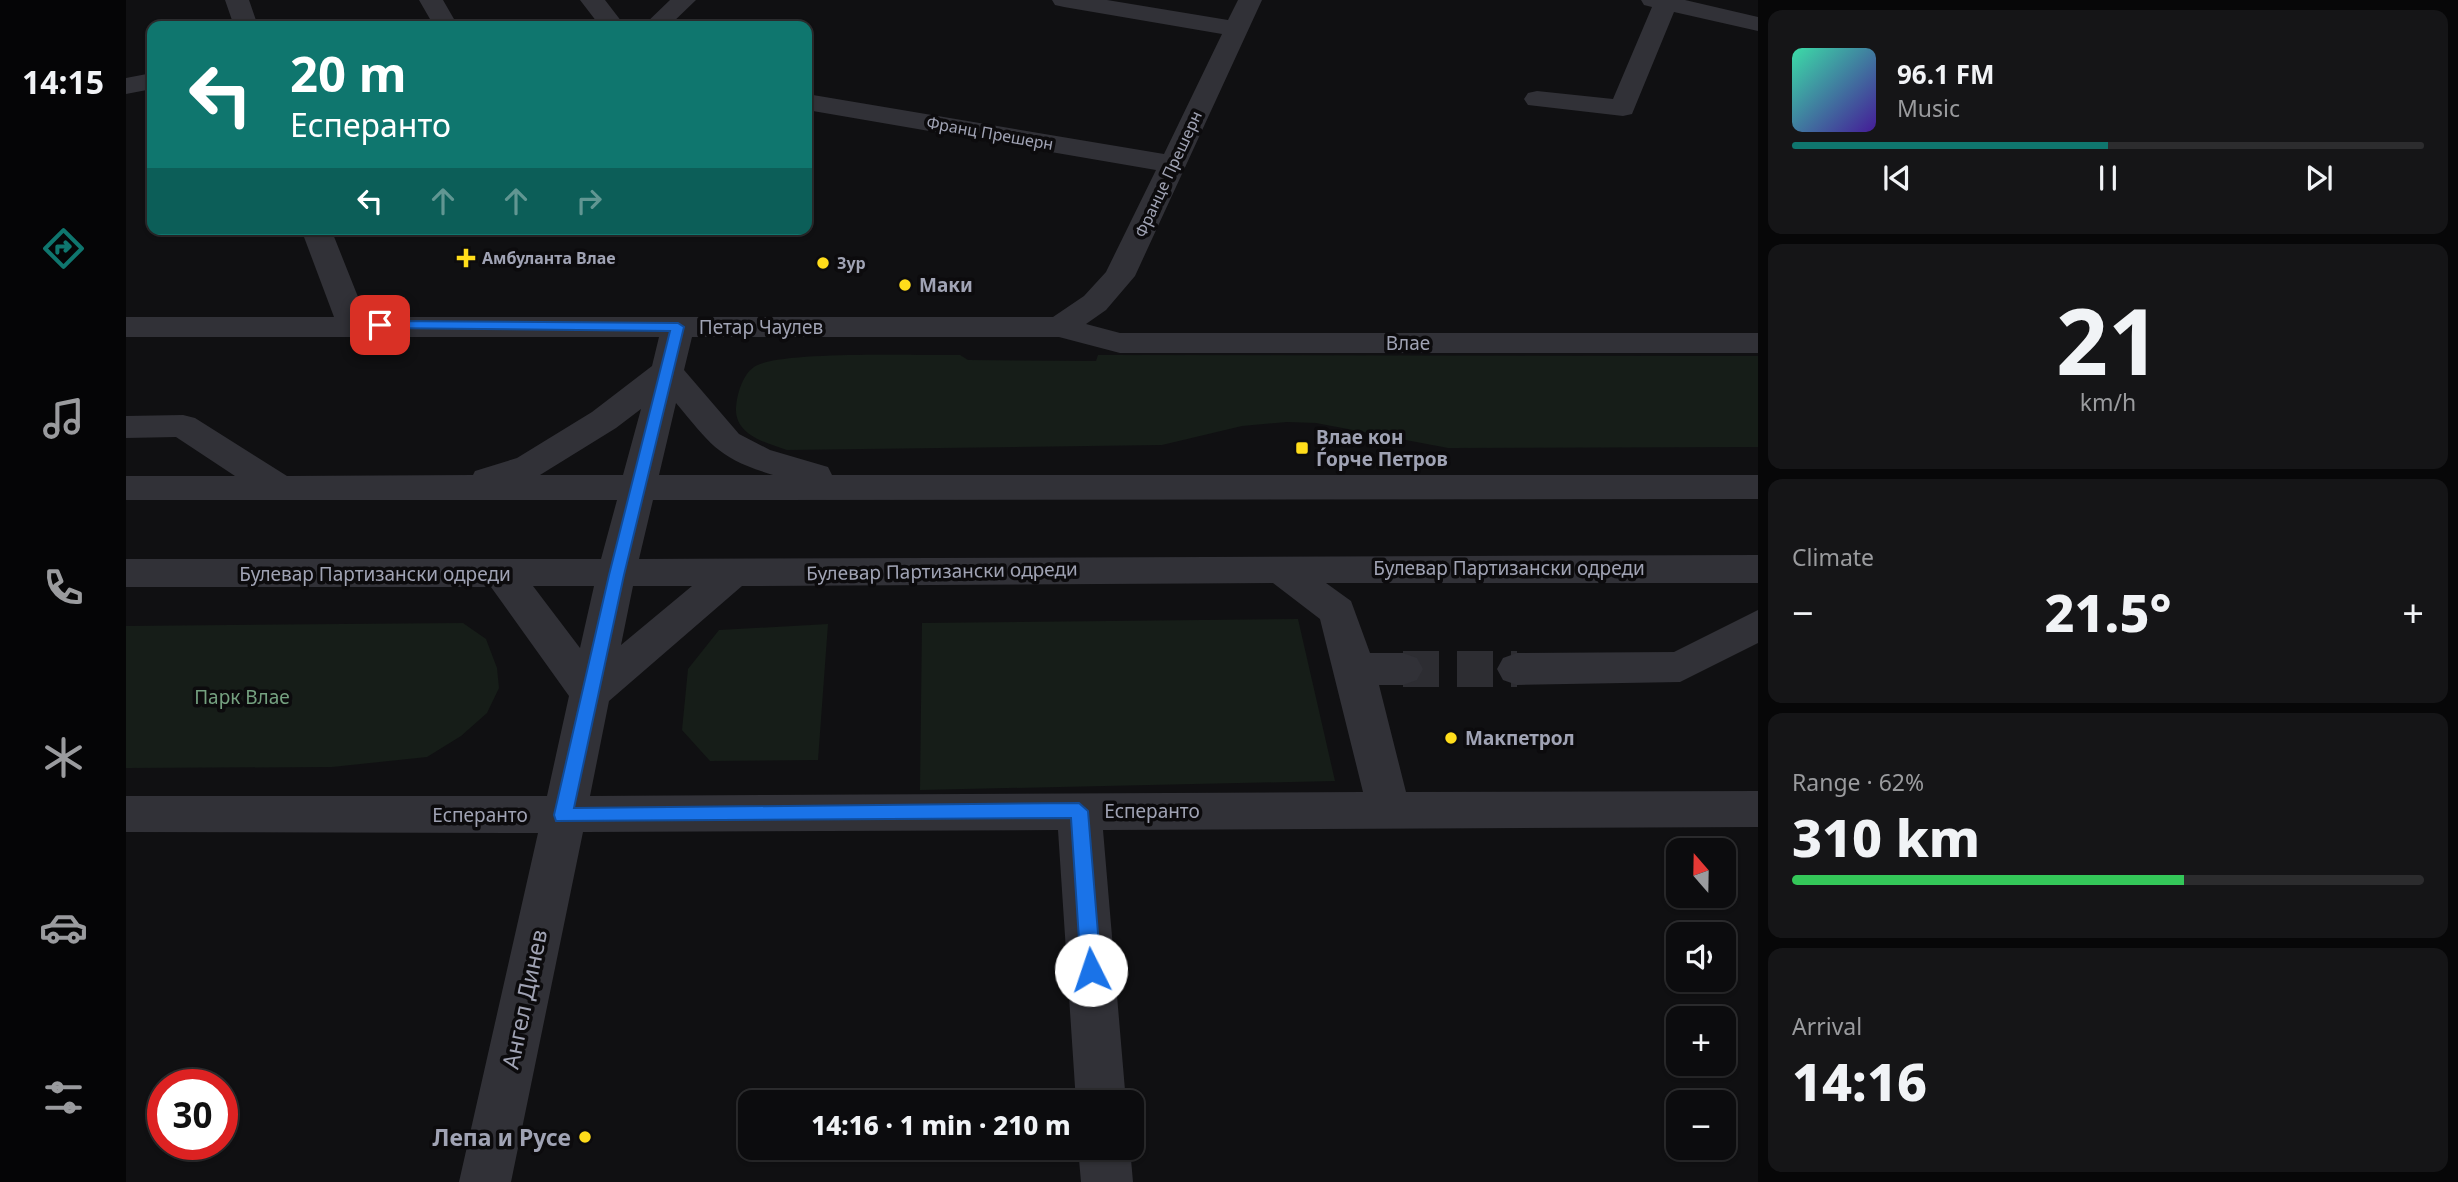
<!DOCTYPE html>
<html lang="en">
<head>
<meta charset="utf-8">
<style>
  body { margin:0; font-family:"Noto Sans",sans-serif; background:#151517; color:#f1f3f6; height:100vh; display:flex; flex-direction:column; font-size:26px; white-space:nowrap }
  * { box-sizing:border-box; margin:0 }
  p { font-size:23px; color:#9a9b9e }
  .icon { flex:none; width:38px; height:38px; fill:none; stroke:currentColor; stroke-width:2; stroke-linecap:round; stroke-linejoin:round }
  .map { position:relative; flex:1; overflow:hidden }
  .sheet { display:flex; flex-direction:column; gap:10px; padding:10px; background:#070708; width:700px }
  .sheet>* { flex:none }
  .banner { position:absolute; left:21px; top:21px; width:665px; height:214px; border-radius:14px; box-shadow:0 2px 5px #0004,0 0 0 2px #2c2c2e; background:#0f766e; color:#fff; overflow:hidden }
  .needle { width:46px; rotate:340deg }
  .fabs { position:absolute; left:1540px; top:838px; display:grid; gap:14px }
  .fabs a { display:grid; place-items:center; width:70px; height:70px; border-radius:14px; background:#0c0c0e; box-shadow:0 2px 5px #0004,0 0 0 2px #2c2c2e; font-size:35px }
  .speed { position:absolute; left:21px; top:1069px; display:flex; gap:14px; font-size:35px; font-weight:700; text-align:center }
  .speed>* { display:grid; place-content:center; width:91px; height:91px; border-radius:50%; background:#0c0c0e; box-shadow:0 2px 5px #0004,0 0 0 2px #2c2c2e; line-height:1 }
  .speed .limit { border:10px solid #d22; background:#fff; color:#111 }
  .pin { position:absolute; display:grid; place-items:center; width:60px; height:60px; color:#fff; margin:-30px; border-radius:14px; box-shadow:0 4px 10px #0006 }
  .me { position:absolute; width:77px; margin:-38px; rotate:356deg; stroke-linejoin:round; filter:drop-shadow(0 0 5px #0008) }
  .turn { display:flex; align-items:center; gap:24px; height:147px; padding:0 28px; font-size:32px }
  .turn .icon { width:91px; height:91px; stroke-width:2.5 }
  .turn b { display:block; font-size:49px; line-height:60px }
  .lanes { display:flex; align-items:center; height:66px; padding:0 28px; background:#0003; justify-content:center; gap:35px; direction:ltr }
  .lanes .off { opacity:.35 }
  .big { font-size:52px; font-weight:800; line-height:1.1 }
  .sheet .widget { flex:1; display:flex; flex-direction:column; justify-content:center; gap:10px; min-width:0; padding:0 24px; border-radius:14px; background:#151517 }
  .sheet .dial { align-items:center; gap:0 }
  .dial b { font-size:91px; line-height:1 }
  .song { display:flex; align-items:center; gap:21px }
  .cover { width:84px; height:84px; border-radius:10px; background:linear-gradient(135deg,hsl(160 70% 55%),hsl(260 70% 35%)) }
  .played { height:7px; border-radius:4px; background:linear-gradient(90deg,#0f766e 50%,#2c2c2e 50%) }
  .keys { display:flex; justify-content:space-around; direction:ltr }
  .heat { display:flex; justify-content:space-between; align-items:center; font-size:38px; direction:ltr }
  .charge { height:10px; border-radius:5px; background:linear-gradient(90deg,#34c759 62%,#2c2c2e 0) }
  .trip { position:absolute; left:612px; top:1090px; width:406px; height:70px; border-radius:14px; background:#0c0c0e; box-shadow:0 2px 5px #0004,0 0 0 2px #2c2c2e; font-weight:800; line-height:70px; text-align:center }
  main { display:flex; flex:1; min-height:0 }
  .menu { display:flex; flex-direction:column; width:126px; justify-content:space-around; align-items:center; background:#050506; color:#9a9b9e }
  .menu .icon { width:49px; height:49px }
  .menu .active { color:#0f766e }
  .menu b { font-size:32px; color:#f1f3f6 }
  .map>svg:first-child { display:block }
  .green { fill:#161d18 }
  .lines { fill:none; stroke-linecap:round; stroke-linejoin:round }
  .minor-tunnel { stroke:#2d2d32; stroke-width:36; stroke-dasharray:36 18; stroke-linecap:butt }
  .minor { fill:#313137; fill-rule:evenodd }
  .route { fill:#1a73e8; stroke:#114b97; stroke-width:2 }
  .poi-dot { fill:#ffdd1b; stroke:#0c0b0d; stroke-width:2.5 }
  .labels { text-anchor:middle; dominant-baseline:central; stroke-width:7; stroke-linejoin:round; paint-order:stroke }
  .far-street-label { font-size:16px; fill:#a0a3b4; stroke:#0c0b0d }
  .far-poi-label { font-size:16px; font-weight:bold; fill:#a0a3b4; stroke:#0c0b0d; text-anchor:start }
  .poi-label { font-size:19px; font-weight:bold; fill:#a0a3b4; stroke:#0c0b0d; text-anchor:start }
  .street-label { font-size:19px; fill:#a0a3b4; stroke:#0c0b0d }
  .park-label { font-size:19px; fill:#75a180; stroke:#0c0b0d }
  .near-street-label { font-size:23px; fill:#a0a3b4; stroke:#0c0b0d }
  .near-poi-label { font-size:23px; font-weight:bold; fill:#a0a3b4; stroke:#0c0b0d; text-anchor:end }
</style>
</head>
<body>
<main>
<nav class="menu">
<b>14:15</b>
<svg class="icon active" aria-label="directions" viewBox="0 0 24 24"><path d="M12 3l9 9-9 9-9-9zM9 14v-3h6M13 9l2 2-2 2"/></svg>
<svg class="icon" aria-label="music" viewBox="0 0 24 24"><path d="M9 18V5l10-2v13"/><circle cx="6" cy="18" r="3"/><circle cx="16" cy="16" r="3"/></svg>
<svg class="icon" aria-label="phone" viewBox="0 0 24 24"><path d="M5 4h4l2 5-3 2q2 4 5 5l2-3 5 2v4C11 20 4 13 5 4z"/></svg>
<svg class="icon" aria-label="climate" viewBox="0 0 24 24"><path d="M12 3v18M4 7l16 10M4 17L20 7"/></svg>
<svg class="icon" aria-label="car" viewBox="0 0 24 24"><path d="M5 17H2v-5l4-1 3-4h7l3 4 3 1v5h-3M9 17h6M6 11h13"/><circle cx="7" cy="17" r="2"/><circle cx="17" cy="17" r="2"/></svg>
<svg class="icon" aria-label="filters" viewBox="0 0 24 24"><path d="M4 7h16M4 17h16"/><circle cx="9" cy="7" r="2"/><circle cx="15" cy="17" r="2"/></svg>
</nav>
<div class="map">
<svg width="1632" height="1182" viewBox="0 0 1632 1182">
  <rect width="100%" height="100%" fill="#101012"/>
  <!-- green -->
  <path class="green" d="M834,355L842,360L970,361L972,355L1632,356V447L1322,448L1190,423L1161,422L1116,426L1036,445L661,450C641,443 611,436 610,411C610,397 616,375 628,367C652,350 796,356 834,355Z
    M1172,619L1209,781L794,790L796,623Z
    M337,623L360,639L371,668L373,688L361,713L335,736L301,757L206,767L0,768V626Z
    M702,624L692,760L584,761L556,730L562,669L593,630Z"/>
  <g class="lines">
    <!-- minor-tunnel -->
    <path class="minor-tunnel" d="M1277,669H1391"/>
    <!-- minor -->
    <path class="minor" d="M99,0H123L132,26H108Z
      M293,0H317L332,26H308Z
      M454,0H479L499,26H474Z
      M544,0H570L543,26H517Z
      M926,0H981L1102,20L1112,0H1136L1009,276L980,310L960,324L994,333H1632V353H994L933,337H566L558,370L613,434L644,450L702,467L706,475H1632V499L527,500L513,559L1632,555V583H1200L1225,601L1244,653H1277L1291,658L1297,669L1291,680L1277,685H1253L1280,792L1632,791V827L977,830L1000,1102H950L932,830L457,832L385,1182H333L412,833L0,832V796H421L443,696L365,587H0V559H475L491,500H0V476H109L50,437L0,438V416L57,415L69,418L161,476L347,475L349,471L391,458L466,412L526,366L533,337H0V317H208L175,229H205L240,317H927L958,296L980,272L1030,170L681,110V94L1038,154L1096,34L938,7L929,5ZM550,403C586,446 592,458 647,475H533ZM515,409L497,475H414L490,428ZM1147,583L1194,619L1237,792L464,796L483,701L616,586ZM407,586H468L454,648ZM507,586H566L495,645Z
      M1515,0H1559L1632,17V31L1548,12L1506,114L1497,116L1402,105L1398,99L1402,93L1411,91L1487,99L1526,7L1518,5Z
      M26,73V89L0,94V78Z
      M1632,610V643L1554,682L1391,685L1377,680L1371,669L1377,658L1391,653L1548,652Z
      M952,1148H1004L1007,1182H955Z"/>
  </g>
  <!-- route -->
  <path class="route" d="M254,321L552,323L558,327L498,575L448,808L953,803L962,811L975,970L972,976L965,979L958,976L955,970L945,818L430,821L428,815L483,575L544,331L250,328V322Z"/>
  <!-- markers -->
  <g class="poi-dot">
    <path d="M336.5 247.5h7v7h7v7h-7v7h-7v-7h-7v-7h7z"/>
    <circle cx="697" cy="263" r="7"/>
    <circle cx="779" cy="285" r="7"/>
    <rect x="1169" y="441" width="14" height="14" rx="3.5"/>
    <circle cx="1325" cy="738" r="7"/>
    <circle cx="459" cy="1137" r="7"/>
  </g>
  <g class="labels">
    <!-- far-street labels -->
    <g class="far-street-label">
      <text transform="translate(864 133) rotate(10)">Франц Прешерн</text>
      <text transform="translate(1042 174) rotate(-65)">Францe Прешерн</text>
    </g>
    <!-- far-poi labels -->
    <g class="far-poi-label">
      <text x="356" y="258">Амбуланта Влае</text>
      <text x="711" y="263">Зур</text>
    </g>
    <!-- poi labels -->
    <g class="poi-label">
      <text x="793" y="285">Маки</text>
      <text x="1190" y="437">Влае кон<tspan x="1190" dy="22">Ѓорче Петров</tspan></text>
      <text x="1339" y="738">Макпетрол</text>
    </g>
    <!-- street labels -->
    <g class="street-label">
      <text x="635" y="327">Петар Чаулев</text>
      <text x="1282" y="343">Влае</text>
      <text x="1383" y="568">Булевар Партизански одреди</text>
      <text transform="translate(816 571) rotate(-1)">Булевар Партизански одреди</text>
      <text x="249" y="574">Булевар Партизански одреди</text>
      <text x="1026" y="811">Есперанто</text>
      <text x="354" y="815">Есперанто</text>
    </g>
    <!-- park labels -->
    <g class="park-label">
      <text x="116" y="697">Парк Влае</text>
    </g>
    <!-- near-street labels -->
    <g class="near-street-label">
      <text transform="translate(398 999) rotate(-78)">Ангел Динев</text>
    </g>
    <!-- near-poi labels -->
    <g class="near-poi-label">
      <text x="445" y="1137">Лепа и Русе</text>
    </g>
  </g>
</svg>
<div class="fabs">
<a><svg class="needle" viewBox="-14 -14 28 28"><path d="M0-13l5 13h-10z" fill="#e53935"/><path d="M0 13l5-13h-10z" fill="#9a9b9e"/></svg></a>
<a><svg class="icon" aria-label="sound" viewBox="0 0 24 24"><path d="M4 9h4l5-4v14l-5-4H4zM17 9q2 3 0 6"/></svg></a>
<a>+</a>
<a>−</a>
</div>
<div class="speed"><div class="limit">30</div></div>
<div class="pin" style="left:254px;top:325px;background:#d93025"><svg class="icon" aria-label="arrive" viewBox="0 0 24 24"><path d="M6 21V4h12l-3 4 3 4H6"/></svg></div>
<svg class="me" style="left:965px;top:970px" viewBox="-20 -20 40 40"><circle r="19" fill="#fff"/><path d="M0-13L10 11 0 6-10 11z" fill="#1a73e8"/></svg>
<div class="trip">14:16 · 1 min · 210 m</div>
<div class="banner">
<div class="turn"><svg class="icon" aria-label="left" viewBox="0 0 24 24"><path d="M17 20v-9H6M10 6l-5 5 5 5"/></svg><div><b>20 m</b>Есперанто</div></div>
<div class="lanes"><svg class="icon" aria-label="left" viewBox="0 0 24 24"><path d="M17 20v-9H6M10 6l-5 5 5 5"/></svg><svg class="icon off" aria-label="ahead" viewBox="0 0 24 24"><path d="M12 20V5M6 11l6-6 6 6"/></svg><svg class="icon off" aria-label="ahead" viewBox="0 0 24 24"><path d="M12 20V5M6 11l6-6 6 6"/></svg><svg class="icon off" aria-label="right" viewBox="0 0 24 24"><path d="M7 20v-9h11M14 6l5 5-5 5"/></svg></div>
</div>
</div>
<section class="sheet">
<div class="widget">
<div class="song"><i class="cover"></i><div><b>96.1 FM</b><p>Music</p></div></div>
<div class="played"></div>
<div class="keys"><svg class="icon" aria-label="previous" viewBox="0 0 24 24"><path d="M18 5L8 12l10 7zM5 5v14"/></svg><svg class="icon" aria-label="pause" viewBox="0 0 24 24"><path d="M8 5v14M16 5v14"/></svg><svg class="icon" aria-label="next" viewBox="0 0 24 24"><path d="M6 5l10 7-10 7zM19 5v14"/></svg></div>
</div>
<div class="widget dial"><b>21</b><p>km/h</p></div>
<div class="widget"><p>Climate</p>
<div class="heat"><a>−</a><b class="big">21.5°</b><a>+</a></div>
</div>
<div class="widget"><p>Range · 62%</p><b class="big">310 km</b><div class="charge"></div></div>
<div class="widget"><p>Arrival</p><b class="big">14:16</b></div>
</section>
</main>
</body>
</html>
